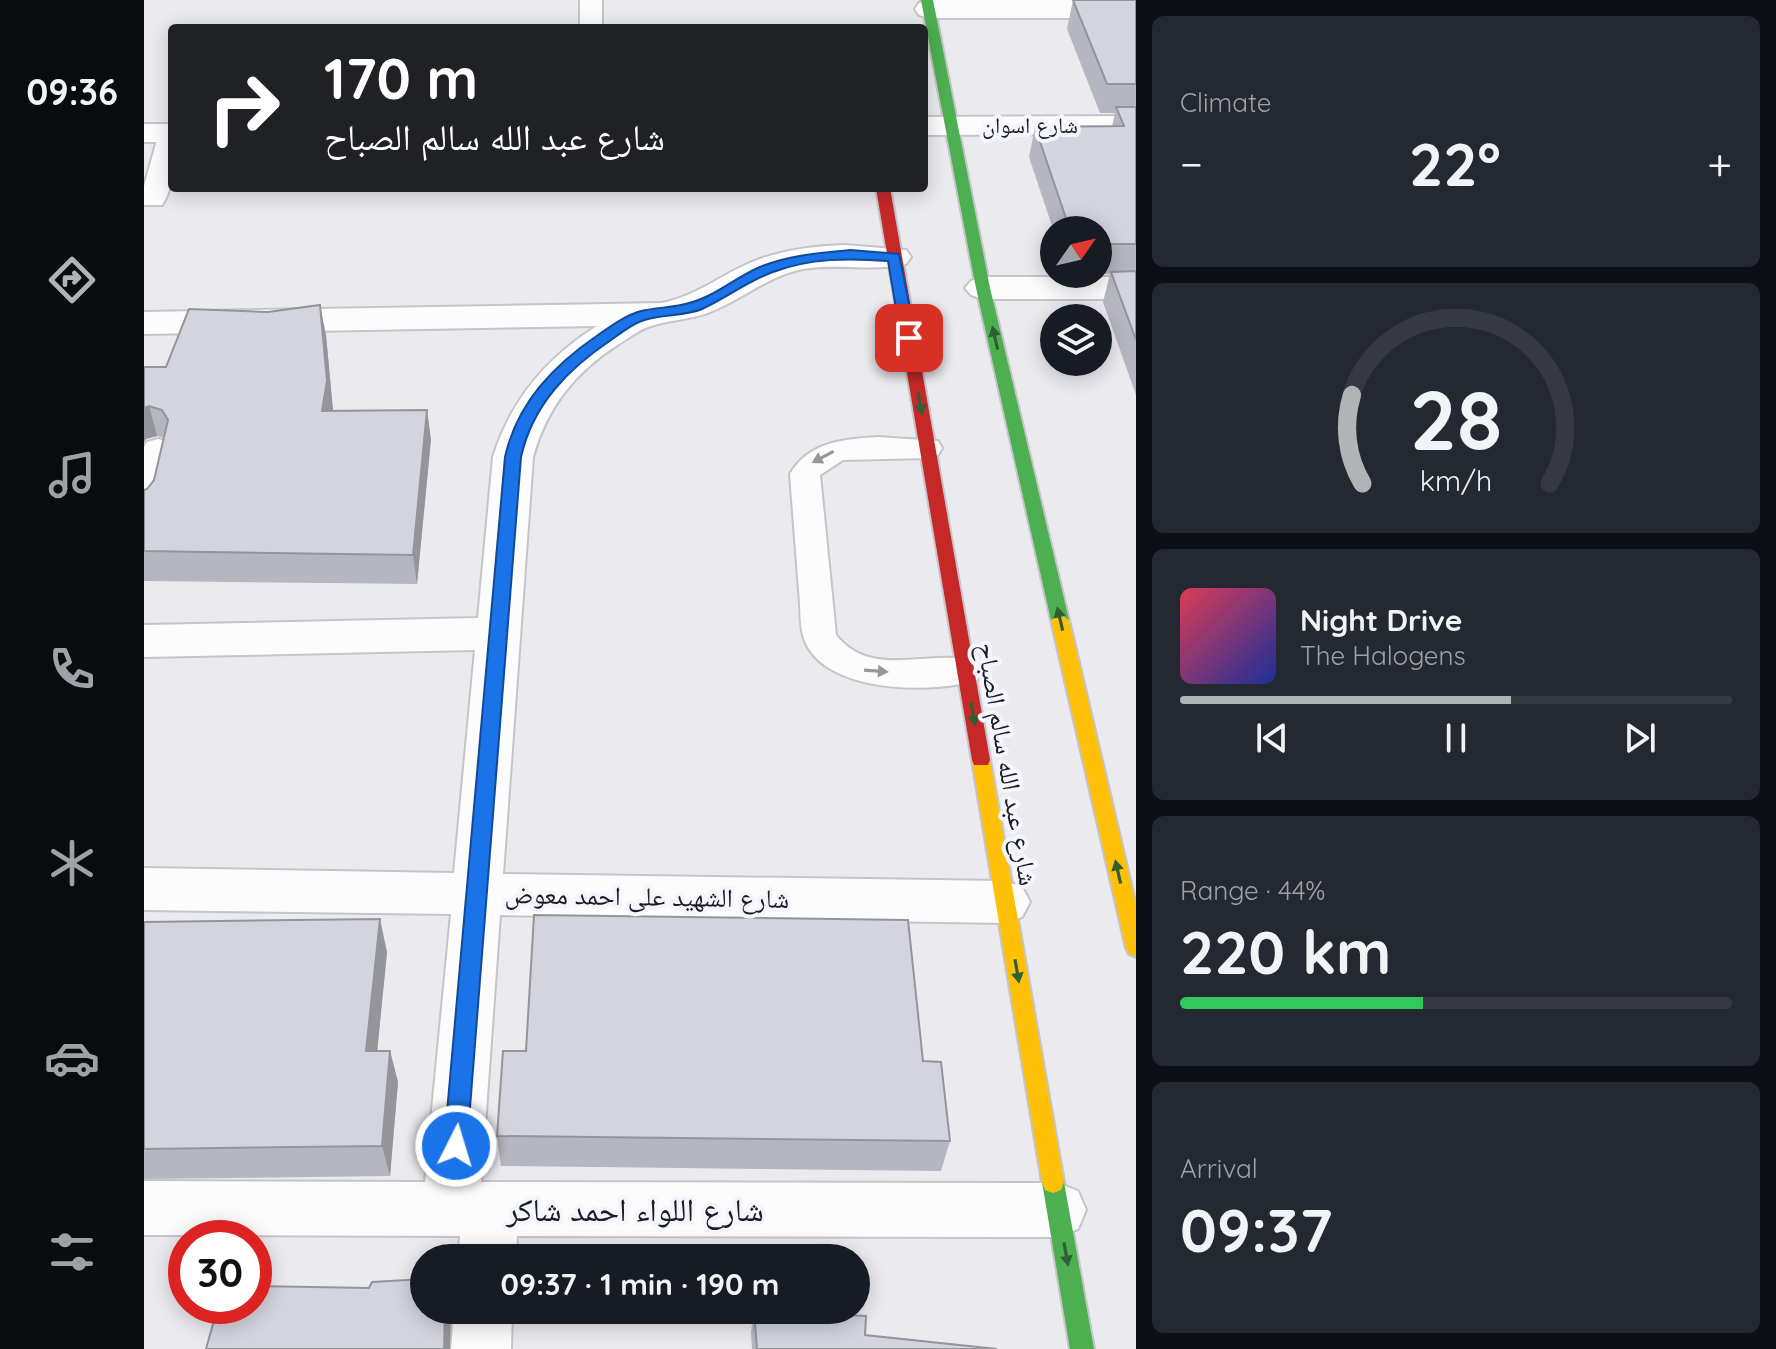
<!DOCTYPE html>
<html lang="en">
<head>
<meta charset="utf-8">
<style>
  body { margin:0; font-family:Quicksand,"Noto Naskh Arabic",sans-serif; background:#242831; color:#f1f3f6; height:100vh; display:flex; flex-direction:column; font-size:30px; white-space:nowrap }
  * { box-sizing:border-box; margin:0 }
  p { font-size:26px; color:#9ea1a6 }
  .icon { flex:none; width:44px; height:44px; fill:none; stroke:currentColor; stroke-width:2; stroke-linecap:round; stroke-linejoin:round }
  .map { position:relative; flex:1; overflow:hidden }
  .side { display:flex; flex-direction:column; gap:16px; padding:16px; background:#0d0f14; width:640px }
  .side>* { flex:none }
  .top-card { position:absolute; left:24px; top:24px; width:760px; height:168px; border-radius:8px; box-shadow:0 4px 20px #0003; background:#202124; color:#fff; overflow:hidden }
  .needle { width:52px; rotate:56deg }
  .fabs { position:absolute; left:896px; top:216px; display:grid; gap:16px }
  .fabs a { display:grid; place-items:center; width:72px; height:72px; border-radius:50%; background:#171b24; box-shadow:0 4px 20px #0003; font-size:40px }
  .speed { position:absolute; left:24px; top:1220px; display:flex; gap:16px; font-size:40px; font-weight:700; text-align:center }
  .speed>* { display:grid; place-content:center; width:104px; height:104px; border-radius:50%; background:#171b24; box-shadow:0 4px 20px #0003; line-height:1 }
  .speed .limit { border:12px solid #d22; background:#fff; color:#111 }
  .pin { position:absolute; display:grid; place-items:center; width:68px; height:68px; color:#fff; margin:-34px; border-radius:16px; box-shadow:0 4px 12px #0006 }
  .me { position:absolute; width:88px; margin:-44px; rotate:5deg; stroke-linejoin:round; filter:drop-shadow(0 0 6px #0008) }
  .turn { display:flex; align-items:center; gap:28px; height:168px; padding:0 24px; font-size:36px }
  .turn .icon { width:104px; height:104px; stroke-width:2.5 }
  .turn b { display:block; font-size:56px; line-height:68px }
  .big { font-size:60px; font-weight:700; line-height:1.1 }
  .side .widget { flex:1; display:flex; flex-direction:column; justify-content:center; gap:12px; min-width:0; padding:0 28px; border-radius:12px; background:#242831 }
  .side .dial { align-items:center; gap:0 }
  .dial svg { height:208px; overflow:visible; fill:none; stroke:#363941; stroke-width:7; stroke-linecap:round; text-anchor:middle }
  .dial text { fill:#f1f3f6; stroke:none }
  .song { display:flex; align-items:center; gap:24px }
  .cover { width:96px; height:96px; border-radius:12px; background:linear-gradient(135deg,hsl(350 70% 55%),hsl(230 70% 35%)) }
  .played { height:8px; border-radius:4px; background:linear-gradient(90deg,#b1b3b6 60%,#363941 60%) }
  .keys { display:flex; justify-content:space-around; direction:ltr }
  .heat { display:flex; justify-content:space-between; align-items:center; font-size:44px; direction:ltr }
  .charge { height:12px; border-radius:6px; background:linear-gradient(90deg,#34c759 44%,#363941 0) }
  .trip { position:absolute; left:266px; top:1244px; width:460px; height:80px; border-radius:40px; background:#171b24; box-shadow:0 4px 20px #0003; font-weight:700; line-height:80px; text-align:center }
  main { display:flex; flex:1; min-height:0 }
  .tab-bar { display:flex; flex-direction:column; width:144px; justify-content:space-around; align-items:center; background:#090b0e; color:#9ea1a6 }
  .tab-bar .icon { width:56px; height:56px }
  .tab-bar .active { color:#b1b3b6 }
  .tab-bar b { font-size:36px; color:#f1f3f6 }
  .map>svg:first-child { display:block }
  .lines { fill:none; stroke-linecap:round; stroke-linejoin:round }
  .lane-casing { stroke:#c5c5c9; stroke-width:4 }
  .street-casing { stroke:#c5c5c9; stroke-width:4 }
  .fast-casing { stroke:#c5c5c9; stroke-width:4 }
  .slow-casing { stroke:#c5c5c9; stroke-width:4 }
  .jam-casing { stroke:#c5c5c9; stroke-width:4 }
  .lane { fill:#fcfcfd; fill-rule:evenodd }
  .street { fill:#fcfcfd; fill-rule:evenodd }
  .fast { fill:#4caf50; fill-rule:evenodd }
  .slow { fill:#ffc107; fill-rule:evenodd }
  .jam { fill:#c62828; fill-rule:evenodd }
  .wall { fill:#b5b6bf }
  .shaded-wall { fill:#94949b }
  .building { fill:#d3d4de; stroke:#94949b; stroke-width:2 }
  .oneway { fill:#315e35 }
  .oneway2 { fill:#979799 }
  .route { fill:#1a73e8; stroke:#114b97; stroke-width:2 }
  .labels { text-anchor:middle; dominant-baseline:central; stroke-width:8; stroke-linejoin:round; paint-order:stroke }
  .far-street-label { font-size:22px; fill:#1b1c1f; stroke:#f5f6fd }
  .street-label { font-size:26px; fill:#1b1c1f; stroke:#f5f6fd }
  .near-street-label { font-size:32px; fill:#1b1c1f; stroke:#f5f6fd }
</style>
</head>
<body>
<main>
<nav class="tab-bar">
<b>09:36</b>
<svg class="icon active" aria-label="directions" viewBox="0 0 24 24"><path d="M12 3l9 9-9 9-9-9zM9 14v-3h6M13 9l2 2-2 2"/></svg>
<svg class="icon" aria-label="music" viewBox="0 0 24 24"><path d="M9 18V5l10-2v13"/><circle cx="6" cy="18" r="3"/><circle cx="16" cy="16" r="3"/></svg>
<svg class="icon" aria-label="phone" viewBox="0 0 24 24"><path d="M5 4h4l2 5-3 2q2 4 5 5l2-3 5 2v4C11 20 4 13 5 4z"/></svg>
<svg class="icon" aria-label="climate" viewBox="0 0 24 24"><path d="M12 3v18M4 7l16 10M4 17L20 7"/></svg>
<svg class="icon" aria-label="car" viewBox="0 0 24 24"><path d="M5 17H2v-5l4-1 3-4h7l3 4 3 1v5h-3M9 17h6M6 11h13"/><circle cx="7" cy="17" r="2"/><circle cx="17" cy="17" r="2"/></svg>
<svg class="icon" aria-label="filters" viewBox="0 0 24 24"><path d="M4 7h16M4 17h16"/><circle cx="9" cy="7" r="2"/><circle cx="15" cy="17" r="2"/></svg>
</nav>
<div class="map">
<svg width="992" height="1349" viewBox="0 0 992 1349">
  <rect width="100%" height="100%" fill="#eaeaef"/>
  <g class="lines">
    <!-- lane casing -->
    <g class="lane-casing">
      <path id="lane" d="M436,0H458V28H436Z
        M28,126C28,151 33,183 18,205H0V186L15,133L18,128Z
        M734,437L794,441L798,448L794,455L783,458L699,460L676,475L692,635C729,681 786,647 833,662L838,671L833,680C788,694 680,694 660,639C655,625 657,605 655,591C652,552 649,513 646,474C665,442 699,439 734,437Z
        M14,439L25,442L29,449L16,508L11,516L0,519V447L3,442Z"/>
    </g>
    <!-- street casing -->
    <g class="street-casing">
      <path id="street" d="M785,0H992V18H785L775,15L771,9L775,3Z
        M992,116V134L780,135V117Z
        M0,124H28V142H0Z
        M701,245L762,250L767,257L762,264C730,272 693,263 659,269C627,275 601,297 571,310C550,320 528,319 507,326C496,329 485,338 475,344C431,372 403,407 389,457L359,874L861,881L878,887L886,902L878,917L861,923L356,915L337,1182L914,1183L934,1191L942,1210L934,1229L914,1237L373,1236L372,1258H314L316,1236L0,1235V1181L281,1182L307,914L0,910V868L310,873L331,650L0,657V625L334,618L349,457C367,400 402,358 453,326L0,334V312L517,303C551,297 577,275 608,262C638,250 669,246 701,245Z
        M839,277H992V299H839L827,295L821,288L827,281Z
        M310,1310H368L367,1349H307Z"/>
    </g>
    <!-- fast casing -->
    <g class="fast-casing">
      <path id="fast" d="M777,0H789L846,288L925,620L916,626L907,620L832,288Z
        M909,1171L917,1174L920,1182L950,1349H926L898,1182L901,1174Z"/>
    </g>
    <!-- slow casing -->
    <g class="slow-casing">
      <path id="slow" d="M916,614L925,620L992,905V957L985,954L982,948L907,620Z
        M837,753L844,755L846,760L920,1182L917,1190L909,1193L901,1190L898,1182L828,760L830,755Z"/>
    </g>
    <!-- jam casing -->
    <g class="jam-casing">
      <path id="jam" d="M732,188H746L846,760L844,765H830L828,760Z"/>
    </g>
    <!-- lane -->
    <use href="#lane" class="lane"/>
    <!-- street -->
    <use href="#street" class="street"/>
    <!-- fast -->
    <use href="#fast" class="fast"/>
    <!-- slow -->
    <use href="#slow" class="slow"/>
    <!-- jam -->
    <use href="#jam" class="jam"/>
  </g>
  <!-- wall -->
  <path class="wall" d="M929,0H992V395L959,302L966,274H954V230H910V232L885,157L891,127L968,126L971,113H956L923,29Z
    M182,335L189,411L287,439L273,584L0,581V490L3,489L10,480L20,438L13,436L2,439L0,442V367H22Z
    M0,922L243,952L233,1051H246L254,1082L246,1176L0,1179Z
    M779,1061L806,1141L797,1171L357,1166L353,1136Z
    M610,1310L721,1335L853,1349H608L607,1332Z"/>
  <!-- shaded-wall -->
  <path class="shaded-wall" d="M176,305L182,335L189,410L184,441L178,411Z
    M5,406L13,436L2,439L0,442V408Z
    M283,410L287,439L273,584L269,555Z
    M236,919L243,952L230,1083L222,1051Z
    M246,1051L254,1082L246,1176L238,1146Z
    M301,1310H307L306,1349H300Z"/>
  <!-- building -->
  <path class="building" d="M929,0H992V84H963Z
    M972,107H992V244H954V230H926L891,127L980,126Z
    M992,271V340L967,272Z
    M176,305L183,381L178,411L283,410L269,555L0,551V490L3,489L10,480L24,420L18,410L5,406L0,408V367H22L45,309L124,312Z
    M390,915L764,920L779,1061L797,1062L806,1141L353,1136L359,1051H382Z
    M236,919L222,1051H246L238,1146L0,1149V922Z
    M280,1279V1310H301L300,1349H62L74,1306H110V1286L225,1288L228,1282Z
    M610,1310L722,1316L721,1335L853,1349H613Z"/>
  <!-- one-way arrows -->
  <defs><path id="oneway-solid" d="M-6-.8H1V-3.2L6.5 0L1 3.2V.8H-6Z" transform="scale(2)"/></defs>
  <g class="oneway">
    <use href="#oneway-solid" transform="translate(851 338) rotate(-103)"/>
    <use href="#oneway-solid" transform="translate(776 403) rotate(80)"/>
    <use href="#oneway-solid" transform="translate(916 619) rotate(-103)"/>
    <use href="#oneway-solid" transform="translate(829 714) rotate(80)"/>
    <use href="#oneway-solid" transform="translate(974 872) rotate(-103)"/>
    <use href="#oneway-solid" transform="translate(873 971) rotate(80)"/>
    <use href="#oneway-solid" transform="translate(922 1254) rotate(80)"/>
  </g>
  <g class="oneway2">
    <use href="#oneway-solid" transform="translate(679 457) rotate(152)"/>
    <use href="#oneway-solid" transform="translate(732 671) rotate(4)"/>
  </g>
  <!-- route -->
  <path class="route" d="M706,250L755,254L772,338L770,342H759L757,338L744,261C705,258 666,258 629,272C604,281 582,298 558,309C542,316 522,314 504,319C491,322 478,332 467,340C424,369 389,404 377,457L323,1146L320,1153L312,1156L304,1153L300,1146L361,457C373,403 410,365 454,335C467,326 482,315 497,311C513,307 530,308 545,303C570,297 592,277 616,267C644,255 676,253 706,250Z"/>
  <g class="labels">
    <!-- far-street labels -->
    <g class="far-street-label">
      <text x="886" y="125">شارع اسوان</text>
    </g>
    <!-- street labels -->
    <g class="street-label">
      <text transform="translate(864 764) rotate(80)">شارع عبد الله سالم الصباح</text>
      <text transform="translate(503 896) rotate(1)">شارع الشهيد على احمد معوض</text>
    </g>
    <!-- near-street labels -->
    <g class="near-street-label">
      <text x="491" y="1209">شارع اللواء احمد شاكر</text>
    </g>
  </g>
</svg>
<div class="fabs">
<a><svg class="needle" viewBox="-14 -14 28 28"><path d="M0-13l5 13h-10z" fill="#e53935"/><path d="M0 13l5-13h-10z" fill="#9ea1a6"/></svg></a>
<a><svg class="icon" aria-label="layers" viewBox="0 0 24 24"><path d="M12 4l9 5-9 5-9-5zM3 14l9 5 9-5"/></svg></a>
</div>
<div class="speed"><div class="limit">30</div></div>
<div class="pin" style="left:765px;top:338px;background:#d93025"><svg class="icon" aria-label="arrive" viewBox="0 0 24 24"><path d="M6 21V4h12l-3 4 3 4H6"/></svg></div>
<svg class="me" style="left:312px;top:1146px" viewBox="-20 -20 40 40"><circle r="17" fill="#1a73e8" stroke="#fff" stroke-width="3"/><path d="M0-11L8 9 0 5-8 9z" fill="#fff"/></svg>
<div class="trip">09:37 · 1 min · 190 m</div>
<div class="top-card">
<div class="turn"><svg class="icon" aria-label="right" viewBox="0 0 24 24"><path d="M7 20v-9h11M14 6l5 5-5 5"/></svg><div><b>170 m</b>شارع عبد الله سالم الصباح</div></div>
</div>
</div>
<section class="side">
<div class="widget"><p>Climate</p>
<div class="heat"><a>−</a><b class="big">22°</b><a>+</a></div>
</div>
<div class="widget dial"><svg viewBox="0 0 100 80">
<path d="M14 69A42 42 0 1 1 86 69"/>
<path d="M14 69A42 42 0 0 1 10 35" stroke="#b1b3b6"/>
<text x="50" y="56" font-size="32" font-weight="700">28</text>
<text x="50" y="72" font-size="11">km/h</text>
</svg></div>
<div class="widget">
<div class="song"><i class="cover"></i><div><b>Night Drive</b><p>The Halogens</p></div></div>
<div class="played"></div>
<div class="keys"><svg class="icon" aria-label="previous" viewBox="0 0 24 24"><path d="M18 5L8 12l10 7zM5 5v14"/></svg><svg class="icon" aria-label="pause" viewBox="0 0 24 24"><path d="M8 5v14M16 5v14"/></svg><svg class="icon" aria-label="next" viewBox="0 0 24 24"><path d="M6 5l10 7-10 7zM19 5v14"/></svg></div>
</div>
<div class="widget"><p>Range · 44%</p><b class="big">220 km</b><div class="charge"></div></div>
<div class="widget"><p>Arrival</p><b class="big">09:37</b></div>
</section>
</main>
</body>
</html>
